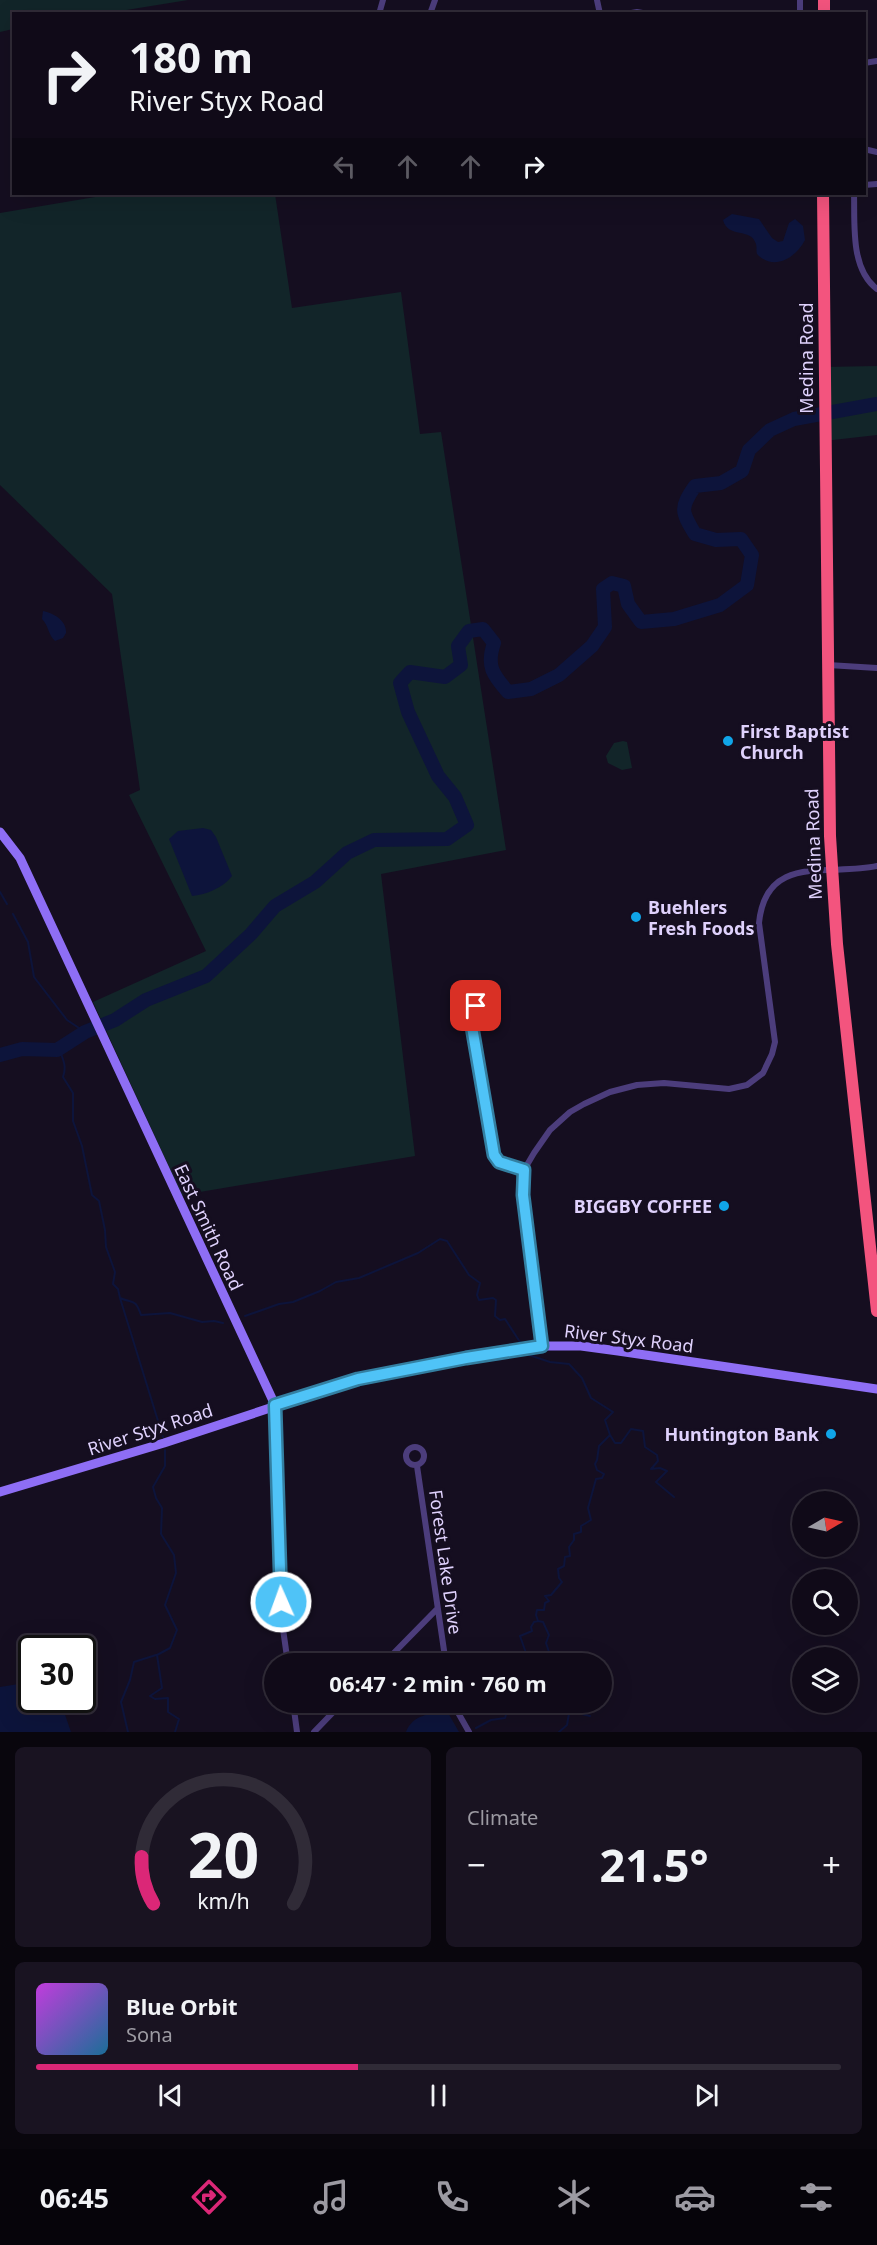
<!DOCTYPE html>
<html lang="en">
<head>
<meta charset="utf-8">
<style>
  body { margin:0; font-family:"Noto Sans",sans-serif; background:#191321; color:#f1f3f6; height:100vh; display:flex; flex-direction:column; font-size:22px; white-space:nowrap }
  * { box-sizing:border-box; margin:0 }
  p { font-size:20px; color:#9c9aa2 }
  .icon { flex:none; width:33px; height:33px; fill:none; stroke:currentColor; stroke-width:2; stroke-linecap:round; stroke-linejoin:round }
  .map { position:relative; height:1732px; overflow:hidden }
  .panel { display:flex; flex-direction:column; gap:15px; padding:15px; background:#09060d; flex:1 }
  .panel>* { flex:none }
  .banner { position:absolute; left:12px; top:12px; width:854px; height:183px; border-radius:0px; box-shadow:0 6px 24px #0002,0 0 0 2px #302b37; background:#100a18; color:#f1f3f6; overflow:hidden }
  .needle { width:39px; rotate:81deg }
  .tools { position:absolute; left:792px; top:1491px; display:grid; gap:12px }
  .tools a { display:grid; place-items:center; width:66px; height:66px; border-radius:50%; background:#100a18; box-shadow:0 6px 24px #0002,0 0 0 2px #302b37; font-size:30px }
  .speed { position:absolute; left:18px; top:1635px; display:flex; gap:12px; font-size:30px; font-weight:700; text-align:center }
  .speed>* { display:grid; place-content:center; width:78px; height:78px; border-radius:50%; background:#100a18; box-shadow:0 6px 24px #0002,0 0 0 2px #302b37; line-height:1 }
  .speed .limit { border:3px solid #111; border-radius:9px; background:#fff; color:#111 }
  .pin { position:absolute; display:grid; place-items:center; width:51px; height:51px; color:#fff; margin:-26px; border-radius:12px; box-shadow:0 3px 9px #0006 }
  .me { position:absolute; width:66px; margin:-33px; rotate:358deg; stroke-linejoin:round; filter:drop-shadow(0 0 4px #0008) }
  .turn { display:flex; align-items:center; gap:21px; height:126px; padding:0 18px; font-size:27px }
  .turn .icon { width:78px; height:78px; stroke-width:2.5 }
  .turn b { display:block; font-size:42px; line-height:51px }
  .lanes { display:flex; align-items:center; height:57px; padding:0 18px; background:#0003; justify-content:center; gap:30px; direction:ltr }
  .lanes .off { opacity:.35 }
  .big { font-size:45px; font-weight:700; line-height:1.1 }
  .panel .card { flex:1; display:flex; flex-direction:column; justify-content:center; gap:9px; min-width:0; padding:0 21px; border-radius:9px; background:#191321 }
  .panel .dial { align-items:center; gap:0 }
  .dial svg { height:156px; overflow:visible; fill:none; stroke:#302b37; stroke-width:7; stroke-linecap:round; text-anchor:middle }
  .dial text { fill:#f1f3f6; stroke:none }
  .song { display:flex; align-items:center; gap:18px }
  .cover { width:72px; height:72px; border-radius:9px; background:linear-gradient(135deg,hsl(290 70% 55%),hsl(200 70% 35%)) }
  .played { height:6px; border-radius:3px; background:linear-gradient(90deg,#db2777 40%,#302b37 40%) }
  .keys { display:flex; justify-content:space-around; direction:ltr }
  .heat { display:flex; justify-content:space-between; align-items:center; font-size:33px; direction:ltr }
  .panel .tiles { flex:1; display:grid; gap:15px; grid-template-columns:1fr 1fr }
  .card:last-child { grid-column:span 2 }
  .trip { position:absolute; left:264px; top:1653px; width:348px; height:60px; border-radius:30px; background:#100a18; box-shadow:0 6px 24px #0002,0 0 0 2px #302b37; font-weight:700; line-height:60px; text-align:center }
  .dock { display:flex; height:96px; justify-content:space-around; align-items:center; background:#06040a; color:#9c9aa2 }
  .dock .icon { width:42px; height:42px }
  .dock .on { color:#db2777 }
  .dock b { font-size:27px; color:#f1f3f6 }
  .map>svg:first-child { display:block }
  .green { fill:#122529 }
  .water { fill:#0d143b }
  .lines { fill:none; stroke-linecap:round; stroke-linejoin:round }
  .stream { stroke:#0d143b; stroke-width:2 }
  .river { stroke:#0d143b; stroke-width:14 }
  .street { stroke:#4c3d7c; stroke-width:6 }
  .secondary { stroke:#8e6ef5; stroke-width:9 }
  .highway { stroke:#f3547e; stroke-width:12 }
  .route-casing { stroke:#337fa1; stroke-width:15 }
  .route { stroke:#4fc3f7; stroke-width:10 }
  .poi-dot { fill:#10a5e8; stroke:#150e20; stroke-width:2 }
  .labels { text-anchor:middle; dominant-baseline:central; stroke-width:6; stroke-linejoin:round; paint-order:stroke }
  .street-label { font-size:18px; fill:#dfd1fc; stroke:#150e20 }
  .poi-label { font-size:18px; font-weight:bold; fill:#dfd1fc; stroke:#150e20; text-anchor:start }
</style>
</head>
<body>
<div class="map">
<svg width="877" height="1732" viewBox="0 0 877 1732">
  <rect width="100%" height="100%" fill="#150e20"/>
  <!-- green -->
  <path class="green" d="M0,0H188L108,13L14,14L13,29L0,32Z
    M113,194H275L292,308L401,292L420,434L441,432L506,850L381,874L415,1156L182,1195L93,1002L206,951L129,795L140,790L112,594L0,485V213Z
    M877,366V435L824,441V367Z
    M623,741L627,742L632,768L622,770L608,763L606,756L614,743Z"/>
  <!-- water -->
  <path class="water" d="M732,214L759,219L772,238L778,242L783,241L789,223L795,219L803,226L805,240C795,259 773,271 757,254C756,250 757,247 756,244C751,227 728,239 723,220Z
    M43,611C54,613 67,621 66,633L63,638L55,641C48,635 49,626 42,619Z
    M203,828L211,830L216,837L232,876C224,887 206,895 192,896L169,839L178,831Z
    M31,1682L32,1700H60L71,1732H0V1687Z
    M447,1711L459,1732H406C413,1714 430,1714 447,1711Z"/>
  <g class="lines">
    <!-- stream -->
    <path class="stream" d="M0,892L7,904
      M13,914L28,942L34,977L67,1020L85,1032
      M59,1049C63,1059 67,1066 63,1077L73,1093V1121L82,1146L92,1195L99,1201L105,1230L106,1247L115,1272L113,1284L118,1289L120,1298C134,1304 135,1298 141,1315L170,1313L202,1322L214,1321L223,1323
      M120,1298L163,1437
      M245,1316L279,1304L293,1302L320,1291L336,1282L359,1278L418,1253L440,1239L447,1241L469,1275L480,1283L477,1295L479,1300L493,1298L496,1300L495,1316L500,1320L505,1319L520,1342
      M526,1354L550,1362L569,1364L582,1378L591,1398L613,1412L605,1420L610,1435L599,1446L597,1460L595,1464L597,1470L604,1474L602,1478L596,1479L588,1508L591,1520L581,1526V1532L574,1534V1540L569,1547L570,1556L565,1557L564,1566L558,1569L559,1578L562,1582L551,1595L545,1596L549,1601L545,1603L544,1610H537L536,1615L538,1621L534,1622L531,1627L532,1631L520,1636L526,1653L531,1658L533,1664
      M610,1435L615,1443H621L631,1429L643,1431L645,1447L657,1455L658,1461L651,1469L660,1468L667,1471L656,1482L674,1497
      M165,1450V1466L153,1487L156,1498L162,1508L161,1534L174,1555L176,1573L165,1605L177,1630L170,1648L157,1655L162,1688L150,1696L155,1699L168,1698V1712L179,1719L175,1732
      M538,1621L543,1622L549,1635L546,1643L551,1658L546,1659L547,1664
      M581,1702L582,1714L590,1716
      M476,1728L491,1720L505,1718L507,1711L513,1712L514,1702
      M128,1732L121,1702L130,1680L134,1662L156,1655
      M559,1732L567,1725L571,1702"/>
    <!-- river -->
    <path class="river" d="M0,1055L22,1049L57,1050L85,1032L115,1020L146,1000L206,976L251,934L275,906L315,882L347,853L374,840L447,839L467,825L455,797L438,776L408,712L400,683L410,672L445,677L461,665L458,646L469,631L483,629L494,643C486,666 493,675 508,692L531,689L559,675L592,646L605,627L603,589L612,583L624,586L628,604L641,622L674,619L720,605L747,585L752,555L741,539L716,540L695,534C681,511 680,508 695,486L721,483L742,471L749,450L770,430L794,419L877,404"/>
    <!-- street -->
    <path class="street" d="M597,0L600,14
      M379,14L383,0
      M430,14L435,0
      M626,14L637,12L648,14
      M800,14V0
      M864,63L877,61
      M864,149L877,152
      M864,185L877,184
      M854,194C855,223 850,269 877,289
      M828,665L877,668
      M483,1003C474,1006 472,1011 471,1021L492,1150L499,1162L524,1170
      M542,1346L523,1195L524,1170L534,1153L550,1130L570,1112L584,1104L610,1092L637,1085L664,1083L729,1089L747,1085L763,1073L772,1054L775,1042L759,923C766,852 831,877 877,866
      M275,1405L282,1622L288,1664
      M406 1456a9 9 0 1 1 18 0a9 9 0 1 1-18 0Z
      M417,1466L446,1664
      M383,1664L437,1609
      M293,1702L297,1732
      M452,1702L469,1732
      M314,1732L343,1702"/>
    <!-- secondary -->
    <path class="secondary" d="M0,832L20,858L275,1405
      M0,1492L164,1443L358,1379L533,1346H581L618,1351L877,1389"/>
    <!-- highway -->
    <path class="highway" d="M824,14V0
      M823,194L830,836L837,944L877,1311"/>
  </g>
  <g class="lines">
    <!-- route casing -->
    <g class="route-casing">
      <path id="route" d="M281,1602L275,1405L358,1379L466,1358L542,1346L523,1195L524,1170L499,1162L494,1155L471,1021V1016L476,1006"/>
    </g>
    <!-- route -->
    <use href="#route" class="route"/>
  </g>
  <!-- markers -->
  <g class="poi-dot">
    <circle cx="728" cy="741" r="6"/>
    <circle cx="636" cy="917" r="6"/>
    <circle cx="724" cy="1206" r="6"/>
    <circle cx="831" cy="1434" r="6"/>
  </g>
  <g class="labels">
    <!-- street labels -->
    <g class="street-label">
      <text transform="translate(806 358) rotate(-90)">Medina Road</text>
      <text transform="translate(813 844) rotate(-92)">Medina Road</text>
      <text transform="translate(209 1227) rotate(65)">East Smith Road</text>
      <text transform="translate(629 1338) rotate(7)">River Styx Road</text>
      <text transform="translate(150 1429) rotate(-18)">River Styx Road</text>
      <text transform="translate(446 1562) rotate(82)">Forest Lake Drive</text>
    </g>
    <!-- poi labels -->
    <g class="poi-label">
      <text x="740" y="731">First Baptist<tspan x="740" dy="21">Church</tspan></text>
      <text x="648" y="907">Buehlers<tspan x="648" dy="21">Fresh Foods</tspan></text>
      <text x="712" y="1206" text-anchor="end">BIGGBY COFFEE</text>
      <text x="819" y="1434" text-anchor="end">Huntington Bank</text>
    </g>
  </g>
</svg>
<div class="tools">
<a><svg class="needle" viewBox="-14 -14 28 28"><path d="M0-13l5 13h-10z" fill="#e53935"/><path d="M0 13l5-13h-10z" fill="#9c9aa2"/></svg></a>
<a><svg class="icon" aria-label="search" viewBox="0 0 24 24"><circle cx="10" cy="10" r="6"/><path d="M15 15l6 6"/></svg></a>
<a><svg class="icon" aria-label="layers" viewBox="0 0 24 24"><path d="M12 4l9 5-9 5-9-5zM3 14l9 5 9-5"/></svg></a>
</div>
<div class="speed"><div class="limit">30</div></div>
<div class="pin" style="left:476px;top:1006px;background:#d93025"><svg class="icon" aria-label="arrive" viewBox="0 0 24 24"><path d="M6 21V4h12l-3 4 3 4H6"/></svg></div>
<svg class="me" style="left:281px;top:1602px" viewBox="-20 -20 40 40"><circle r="17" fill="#4fc3f7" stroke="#fff" stroke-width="3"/><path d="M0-11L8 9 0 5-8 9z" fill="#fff"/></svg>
<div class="trip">06:47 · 2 min · 760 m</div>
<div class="banner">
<div class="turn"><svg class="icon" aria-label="right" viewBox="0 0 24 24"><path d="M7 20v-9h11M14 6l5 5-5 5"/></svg><div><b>180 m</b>River Styx Road</div></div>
<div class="lanes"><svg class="icon off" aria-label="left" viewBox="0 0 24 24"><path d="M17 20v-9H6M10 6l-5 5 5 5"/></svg><svg class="icon off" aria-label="ahead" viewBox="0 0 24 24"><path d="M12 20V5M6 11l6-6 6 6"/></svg><svg class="icon off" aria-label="ahead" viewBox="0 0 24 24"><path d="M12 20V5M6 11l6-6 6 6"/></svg><svg class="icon" aria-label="right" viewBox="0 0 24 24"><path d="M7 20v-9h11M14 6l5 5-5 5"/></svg></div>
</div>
</div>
<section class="panel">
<div class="tiles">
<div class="card dial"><svg viewBox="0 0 100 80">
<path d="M14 69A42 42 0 1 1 86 69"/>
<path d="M14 69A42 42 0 0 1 8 45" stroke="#db2777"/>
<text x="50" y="56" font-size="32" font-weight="700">20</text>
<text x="50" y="72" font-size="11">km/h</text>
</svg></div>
<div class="card"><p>Climate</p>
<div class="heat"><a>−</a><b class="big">21.5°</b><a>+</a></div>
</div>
<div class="card">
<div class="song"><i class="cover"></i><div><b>Blue Orbit</b><p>Sona</p></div></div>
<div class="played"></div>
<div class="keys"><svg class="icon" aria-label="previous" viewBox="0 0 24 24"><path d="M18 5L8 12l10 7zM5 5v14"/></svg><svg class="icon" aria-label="pause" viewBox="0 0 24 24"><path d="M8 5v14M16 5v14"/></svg><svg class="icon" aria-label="next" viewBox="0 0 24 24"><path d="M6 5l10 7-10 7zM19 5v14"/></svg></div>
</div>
</div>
</section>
<nav class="dock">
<b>06:45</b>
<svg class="icon on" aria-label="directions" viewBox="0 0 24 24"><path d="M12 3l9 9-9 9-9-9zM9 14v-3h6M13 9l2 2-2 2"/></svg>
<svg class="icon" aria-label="music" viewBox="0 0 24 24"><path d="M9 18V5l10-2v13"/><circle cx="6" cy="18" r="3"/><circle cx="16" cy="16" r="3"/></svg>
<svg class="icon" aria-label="phone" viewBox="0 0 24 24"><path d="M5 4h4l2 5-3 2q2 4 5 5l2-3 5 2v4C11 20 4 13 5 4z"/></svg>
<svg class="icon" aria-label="climate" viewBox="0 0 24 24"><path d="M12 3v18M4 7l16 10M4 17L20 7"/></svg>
<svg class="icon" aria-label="car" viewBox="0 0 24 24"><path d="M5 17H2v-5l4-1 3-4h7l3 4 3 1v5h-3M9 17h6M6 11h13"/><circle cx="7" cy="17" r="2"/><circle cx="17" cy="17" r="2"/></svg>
<svg class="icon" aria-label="filters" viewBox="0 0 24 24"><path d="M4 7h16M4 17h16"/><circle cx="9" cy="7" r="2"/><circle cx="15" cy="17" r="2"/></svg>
</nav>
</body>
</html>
